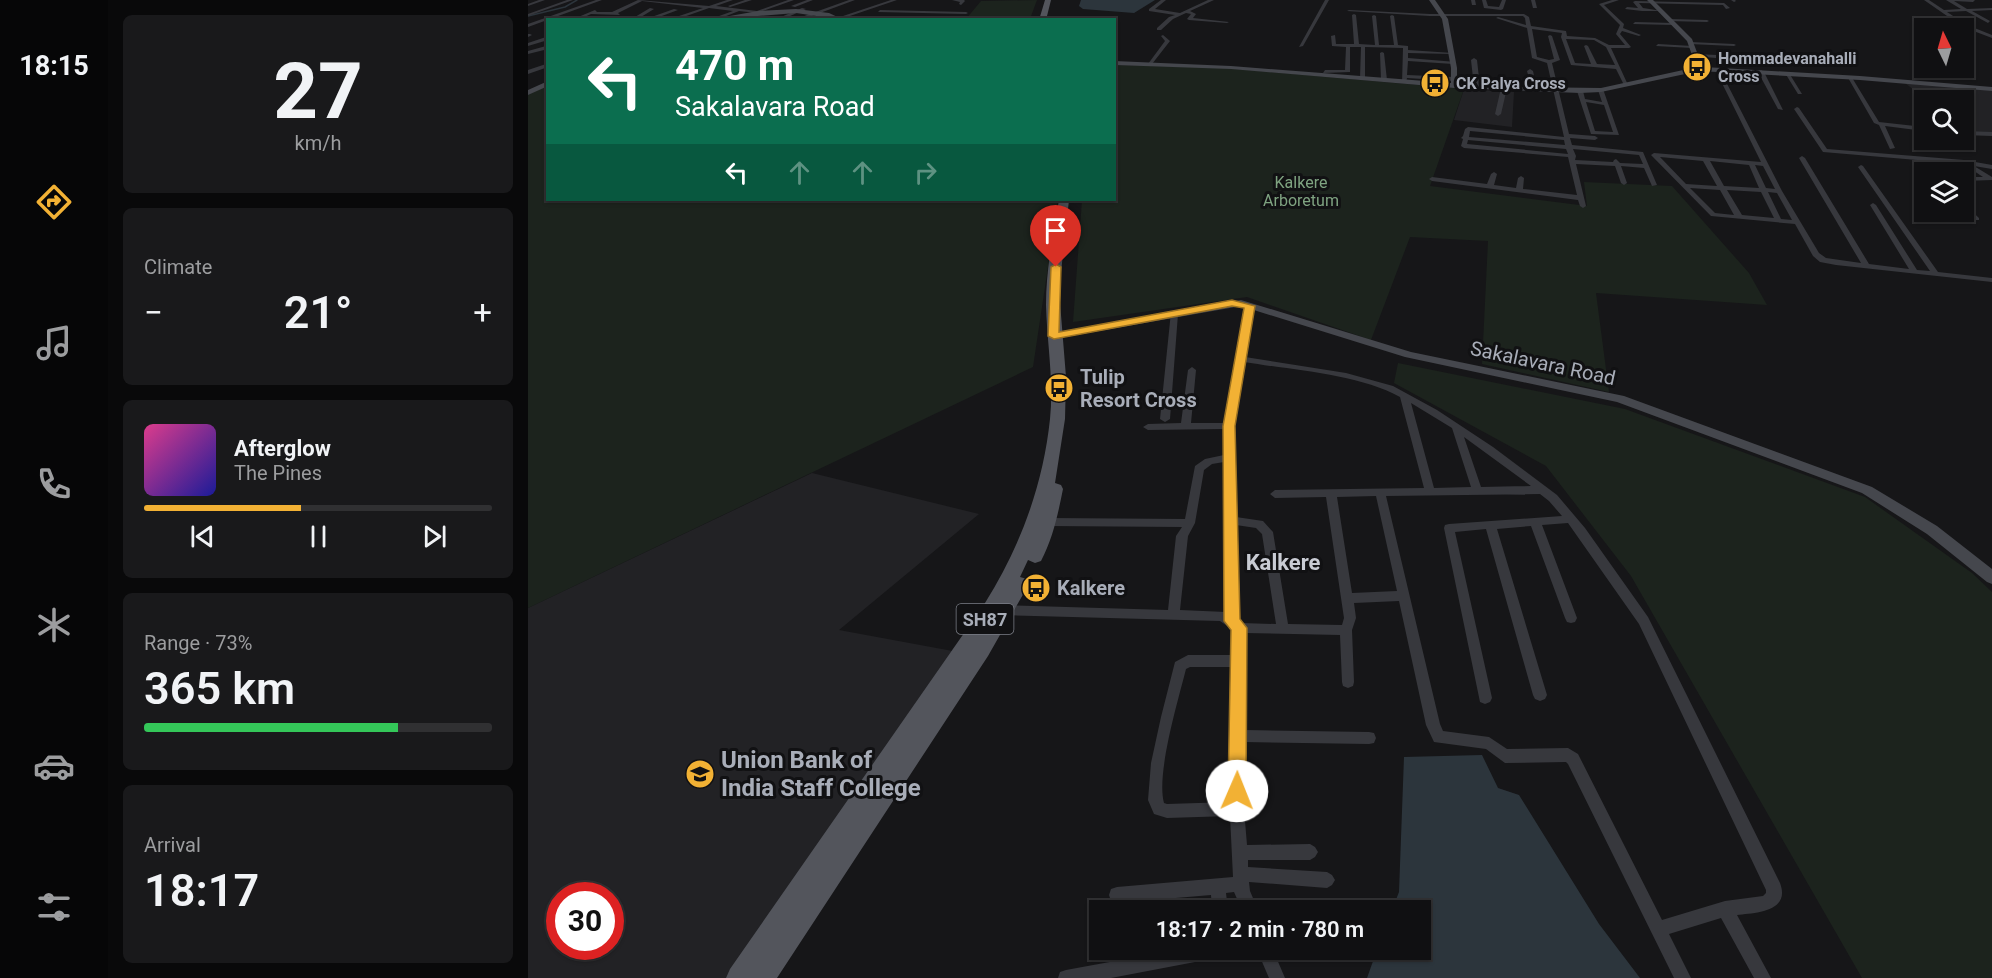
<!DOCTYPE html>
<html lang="en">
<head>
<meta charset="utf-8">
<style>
  body { margin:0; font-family:Roboto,sans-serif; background:#19191b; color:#f1f3f6; height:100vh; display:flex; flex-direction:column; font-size:22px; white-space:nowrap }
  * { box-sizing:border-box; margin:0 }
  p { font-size:20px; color:#9c9d9f }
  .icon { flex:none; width:33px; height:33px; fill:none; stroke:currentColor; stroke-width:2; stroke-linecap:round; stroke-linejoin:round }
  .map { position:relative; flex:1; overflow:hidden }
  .details { display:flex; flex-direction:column; gap:15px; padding:15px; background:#09090a; width:420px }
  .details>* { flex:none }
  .hud { position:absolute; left:18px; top:18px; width:570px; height:183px; border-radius:0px; box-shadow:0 2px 4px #0004,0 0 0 2px #303032; background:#0b6e4f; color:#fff; overflow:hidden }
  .needle { width:39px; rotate:355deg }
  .tools { position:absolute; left:1386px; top:18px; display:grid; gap:12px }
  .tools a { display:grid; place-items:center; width:60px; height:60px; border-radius:0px; background:#101012; box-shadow:0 2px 4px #0004,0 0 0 2px #303032; font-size:30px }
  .speed { position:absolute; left:18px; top:882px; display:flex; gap:12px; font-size:30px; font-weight:700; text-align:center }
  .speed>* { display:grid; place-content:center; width:78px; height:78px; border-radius:50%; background:#101012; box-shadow:0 2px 4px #0004,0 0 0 2px #303032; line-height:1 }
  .speed .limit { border:9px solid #d22; background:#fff; color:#111 }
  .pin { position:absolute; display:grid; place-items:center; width:51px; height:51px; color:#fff; margin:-62px -26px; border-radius:50% 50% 50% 0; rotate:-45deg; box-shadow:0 0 6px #0007 }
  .pin .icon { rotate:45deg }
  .me { position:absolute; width:66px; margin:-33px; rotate:1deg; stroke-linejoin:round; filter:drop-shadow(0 0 4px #0008) }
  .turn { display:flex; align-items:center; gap:21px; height:126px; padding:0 30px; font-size:27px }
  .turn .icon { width:78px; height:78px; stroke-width:2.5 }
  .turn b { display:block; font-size:42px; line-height:51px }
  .lanes { display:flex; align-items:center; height:57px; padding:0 30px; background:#0003; justify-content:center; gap:30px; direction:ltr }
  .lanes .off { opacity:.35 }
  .big { font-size:45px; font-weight:600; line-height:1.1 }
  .details .widget { flex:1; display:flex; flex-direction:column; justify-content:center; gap:9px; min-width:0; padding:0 21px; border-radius:9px; background:#19191b }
  .details .dial { align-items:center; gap:0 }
  .dial b { font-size:78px; line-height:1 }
  .song { display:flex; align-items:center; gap:18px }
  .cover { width:72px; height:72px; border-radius:9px; background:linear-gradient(135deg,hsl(330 70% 55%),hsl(240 70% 35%)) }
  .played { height:6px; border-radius:3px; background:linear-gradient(90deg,#f2b134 45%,#303032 45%) }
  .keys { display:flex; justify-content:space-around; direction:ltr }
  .heat { display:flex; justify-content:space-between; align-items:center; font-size:33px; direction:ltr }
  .charge { height:9px; border-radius:4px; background:linear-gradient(90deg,#34c759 73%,#303032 0) }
  .trip { position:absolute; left:561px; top:900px; width:342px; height:60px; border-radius:0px; background:#101012; box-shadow:0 2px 4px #0004,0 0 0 2px #303032; font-weight:600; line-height:60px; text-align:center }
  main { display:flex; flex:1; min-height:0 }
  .tabs { display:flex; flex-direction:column; width:108px; justify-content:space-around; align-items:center; background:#060607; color:#9c9d9f }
  .tabs .icon { width:42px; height:42px }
  .tabs .on { color:#f2b134 }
  .tabs b { font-size:27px; color:#f1f3f6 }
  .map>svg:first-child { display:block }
  .built { fill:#222225; fill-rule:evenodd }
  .green { fill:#1c231d }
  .water { fill:#2c353c }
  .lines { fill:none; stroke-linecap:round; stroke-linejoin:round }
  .stream { stroke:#2c353c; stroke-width:1.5 }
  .street { fill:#37383d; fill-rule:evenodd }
  .secondary { fill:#45474d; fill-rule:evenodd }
  .primary { fill:#53555c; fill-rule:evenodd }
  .route { fill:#f2b134; stroke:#9d7322; stroke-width:1.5 }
  .labels { text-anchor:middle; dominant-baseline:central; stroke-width:6; stroke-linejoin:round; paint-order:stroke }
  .far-poi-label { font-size:16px; font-weight:bold; fill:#a8adb8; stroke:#111113; text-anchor:start }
  .far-park-label { font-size:16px; fill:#7fa381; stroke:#111113 }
  .shield { fill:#111113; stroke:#7b7e86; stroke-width:1.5 }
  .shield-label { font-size:18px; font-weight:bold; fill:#a8adb8 }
  .street-label { font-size:20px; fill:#a8adb8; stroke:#111113 }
  .poi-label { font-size:20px; font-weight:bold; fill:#a8adb8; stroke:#111113; text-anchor:start }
  .quarter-label { font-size:22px; font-weight:bold; fill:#c9ccd4; stroke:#111113 }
  .near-poi-label { font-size:24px; font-weight:bold; fill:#a8adb8; stroke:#111113; text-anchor:start }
</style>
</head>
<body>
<main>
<nav class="tabs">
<b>18:15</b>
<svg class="icon on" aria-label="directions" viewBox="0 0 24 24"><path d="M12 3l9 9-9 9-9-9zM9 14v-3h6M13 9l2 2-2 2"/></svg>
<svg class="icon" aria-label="music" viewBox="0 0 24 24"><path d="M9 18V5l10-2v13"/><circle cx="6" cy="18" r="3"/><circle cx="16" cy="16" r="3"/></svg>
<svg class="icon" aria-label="phone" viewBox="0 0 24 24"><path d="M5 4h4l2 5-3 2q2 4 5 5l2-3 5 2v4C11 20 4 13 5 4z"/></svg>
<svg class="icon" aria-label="climate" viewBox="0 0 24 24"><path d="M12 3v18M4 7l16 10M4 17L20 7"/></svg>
<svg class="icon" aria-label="car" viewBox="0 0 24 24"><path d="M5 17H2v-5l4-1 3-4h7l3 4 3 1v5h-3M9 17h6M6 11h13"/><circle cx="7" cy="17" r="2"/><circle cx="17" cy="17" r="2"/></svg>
<svg class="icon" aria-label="filters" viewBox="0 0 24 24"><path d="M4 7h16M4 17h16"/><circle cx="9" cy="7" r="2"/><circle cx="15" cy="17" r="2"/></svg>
</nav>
<section class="details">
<div class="widget dial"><b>27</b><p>km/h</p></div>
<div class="widget"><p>Climate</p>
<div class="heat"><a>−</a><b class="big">21°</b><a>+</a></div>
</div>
<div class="widget">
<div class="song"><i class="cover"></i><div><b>Afterglow</b><p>The Pines</p></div></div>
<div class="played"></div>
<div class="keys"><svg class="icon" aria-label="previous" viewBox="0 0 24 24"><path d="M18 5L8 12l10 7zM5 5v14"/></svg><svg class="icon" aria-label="pause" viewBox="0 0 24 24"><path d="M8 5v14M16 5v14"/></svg><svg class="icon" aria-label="next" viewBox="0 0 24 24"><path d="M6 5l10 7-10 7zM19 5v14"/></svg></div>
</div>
<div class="widget"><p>Range · 73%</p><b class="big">365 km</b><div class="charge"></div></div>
<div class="widget"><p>Arrival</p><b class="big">18:17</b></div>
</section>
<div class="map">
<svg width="1464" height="978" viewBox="0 0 1464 978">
  <rect width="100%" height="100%" fill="#161618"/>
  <!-- built -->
  <path class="built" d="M1377,83L1464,90V134L1436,131V100H1399Z
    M936,89L986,92L984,127L926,120Z
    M284,473L451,514L311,630L430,652L201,978H0V608ZM32,896H82V946H32Z"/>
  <!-- green -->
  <path class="green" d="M509,0L502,19H438L453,1Z
    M587,65L696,68L936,89L902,186L1059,206L1056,182L1144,186L1221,273L1239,305L1068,293L1081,392L954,364L960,241L882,237L843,340L719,297L545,322L554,200H586Z
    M19,85L20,200H530L505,367L0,608V95Z
    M870,363L1097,409L1337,497L1444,573L1464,592V978H1334L1103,576L1018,466L866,383Z"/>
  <!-- water -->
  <path class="water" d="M553,0H627L606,13L555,9L551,6Z
    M954,755L970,788L991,795L1071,924L1112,978H839L849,950H892V910H864L871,892L876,757Z"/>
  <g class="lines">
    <!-- stream -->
    <path class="stream" d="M0,16L37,7L49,0"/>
    <!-- street -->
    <path class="street" d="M11,0H17L0,6V4Z
      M39,0H45L0,16V14Z
      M68,0H74L0,27V24Z
      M110,0L181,6L199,0H205L188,6L229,11L260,0H266L229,13L211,11L188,20H180L205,11L181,8L147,20H139L175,8L114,1L90,13L92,15L63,14L50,20H43L67,10L69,12H84Z
      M217,0H224L202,7L200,6Z
      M279,0H285L267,7L263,6Z
      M321,0H327L273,20H265Z
      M363,0H369L313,19L309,18Z
      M424,0H436L437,1L433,5L431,4L432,2Z
      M633,0H638L627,9L652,13L680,0H686L662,11L668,14L665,18L701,22L699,23L661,20L659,19L663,14L658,13L645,19L633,30H629V28L641,17L647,15L621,11V9Z
      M797,0H801L775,46L771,47Z
      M943,0H947L948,5H944Z
      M954,0H958L960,6L971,7L974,0H978L975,9L973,10L956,8Z
      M1003,0H1007L1009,8H1005Z
      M1084,0H1091L1076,5L1096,24L1095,28L1113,35L1111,36L1094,31L1092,34L1103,47L1101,48H1083L1100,85H1096L1088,69L1043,65L1033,37L1034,33L1004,29L1009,57L1021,60L1026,59L1020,36L1022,35L1024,36L1032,60L1024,63L1041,134L1067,136L1070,138L1067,140L1042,138L1044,145L1115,152L1129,185L1124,186L1116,168L1093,166L1099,183L1096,185L1093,183L1087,166L1048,164L1058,206L1055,208L1052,206L1050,200L904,181L901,179L904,177L959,184L963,174L966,172L969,174L966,185L988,188L990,178L993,176L996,178L995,189L1049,195L1040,157L936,148L933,146L935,139L933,138L935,136L937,129L940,127L1036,137L1019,63L1004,58L999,28L968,18L970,17L998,25L997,18L995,16H902L819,11L821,10L902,14H996L1001,17L1003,26L1038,31L1039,36L1067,38L1081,45H1097L1088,34L1092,25L1071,4ZM1038,39L1066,40L1078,47L1087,65L1069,64L1060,46L1058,45L1056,46L1063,64L1047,63ZM942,131L1036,140L1037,145L941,137ZM940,140L1038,149L1040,154L939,144ZM1045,149L1111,155L1115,164L1092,163L1088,159L1086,160L1085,162L1047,160L1048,156Z
      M1203,0H1207L1208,1L1206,2Z
      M1396,0H1401L1416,10L1433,9L1418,0H1447L1445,2L1426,1L1439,9L1464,8V10L1444,11L1462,21L1460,23L1438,11L1419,12L1439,25L1464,35V38L1435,27Z
      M1107,1L1196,3L1202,8L1198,9L1195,5L1111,3L1115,8L1134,11H1114L1097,9L1099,7L1110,8L1105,2Z
      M122,8L126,9L108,20H102Z
      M274,8L278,9L253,20H246Z
      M146,9L150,10L123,20H115Z
      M352,10L438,12L440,13L438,14L350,12Z
      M826,14L828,15L831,44L847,45L844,16L846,15L848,16L851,45H866L862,16L864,15L866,16L870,45L880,46V50L925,53L923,54L880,53V58L928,62L925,64L880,61L879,75L926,77L929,79L926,81L879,78L878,83H874L875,48L837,47V79L832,78L833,47H822V72L795,73L797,70H817L818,47L804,46L803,36L807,35L808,44H826L824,15Z
      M326,17L340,19L342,20L324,19Z
      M1142,19L1179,20L1181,21L1179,22L1140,21Z
      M1107,22L1145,23L1147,24L1145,25L1105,24Z
      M0,34H2L4,35L0,37Z
      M635,35L642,41L624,64H620L637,41L633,36Z
      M18,37L20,40L0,46V43Z
      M1163,42L1206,44L1208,45L1206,46L1161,44Z
      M1130,44L1164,46L1166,47L1164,48L1128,46Z
      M18,46L20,49L0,54V51Z
      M854,52L856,53L859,80L856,82L853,80L852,53Z
      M1167,54L1211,56L1214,58L1211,60L1165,56Z
      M946,58L949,60L952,87L949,89L946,87L943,60Z
      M18,64H20V67L0,74V70Z
      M1002,69L1005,71L1009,90L1004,89L999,71Z
      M1187,69L1192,70L1254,191L1291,253L1298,258L1333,263L1271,158L1274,156L1277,158L1341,264L1381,269L1342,205L1345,203L1348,205L1389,270L1402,271L1330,167L1333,165L1335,166L1410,272L1464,278V282L1308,265L1292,262L1285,256L1267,224L1183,216L1123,155L1126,153L1233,162ZM1132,157L1175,161L1189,186L1158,184ZM1182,161L1221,165L1231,188L1196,186ZM1227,165L1235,166L1247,189L1238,188ZM1162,188L1192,190L1206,215L1187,213ZM1199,190L1233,192L1246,218L1214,215ZM1240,192L1249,193L1264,220L1253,219Z
      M1233,70L1236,72L1255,110L1250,109L1230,72Z
      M1257,73H1261L1274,94H1270Z
      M1319,76H1323L1351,122L1396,127V131L1357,126L1367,148L1362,149L1351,125L1346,123Z
      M976,86L979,88L973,114L970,116L967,114L973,88Z
      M1052,89L1055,91L1057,99L1074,102L1070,90L1075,89L1091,135L1063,134L1049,91ZM1058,102L1076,105L1085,132L1067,131Z
      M1269,107L1271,108L1299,149L1436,160L1464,165V169L1446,166L1464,177V180L1436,181V177H1455L1440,167V165L1436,164L1295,152L1266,109Z
      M1436,131L1464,132V136L1436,135Z
      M1436,204L1451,218V220H1447L1436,209Z
      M719,303H722L726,305L717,357L818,373L865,386L909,410L965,447L1029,495L1057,528L1120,617L1252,883C1263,912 1227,913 1209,915L1243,978H1226L1193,918L1141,934L1163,978H1146L1040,764L1038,762L977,763L958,749L906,742L898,725L871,601L826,603L828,618L824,630L826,682L825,686L820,688L815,686L814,682L812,635L717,633V730L841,732L846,733L848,738L846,743L841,744L717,742L716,809L719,845L782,844L787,847L790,852L787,857L782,860H720V867L799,872L804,875L807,880L804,885L799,888L721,882L722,891L730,910H714L706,892L698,893L700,910H684L683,895L589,903L583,901L581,895L583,889L589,887L705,877L702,816L639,818L626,814L620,800L623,763L633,717L647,662L660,655H704L705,630L692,621L474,615L470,614L468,610L470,606L474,605L640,610L648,536L654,527L520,526L516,525L515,522L516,519L520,518L657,519L667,466L677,459L696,455V429L620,430L615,427L620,424L653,423L660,370L664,367L668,370L663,423H697ZM716,362C764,370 830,374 872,397L896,488L747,490L742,494L747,498L798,497L816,618L814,625L760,624L745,532L735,521L708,517L706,426ZM883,403L924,428L943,487L906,488ZM936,437L1003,486L953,487ZM696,462L697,517L696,520L697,523L698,612L652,610L660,536L667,523L676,470L684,464ZM1012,494L1021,501L1034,516L921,524L917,525L916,528L952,702L957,704L962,702L964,698L927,532L958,529L1005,695L1007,699L1012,701L1017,699L1019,695L969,529L1003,526L1037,618L1039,622L1043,623L1047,622L1049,618L1014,525L1040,523L1111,624L1238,890V893L1235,896L1197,901L1134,920L1050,754L1040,748L979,749L961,737L915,731L912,724L858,496ZM848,496L869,591L824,593L809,497ZM708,525L728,528L734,534L748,624L713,623L710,621ZM662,667H704L702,802L639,804L636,803C628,774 650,701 658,669Z
      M643,312H646L650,314L642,419L637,422L632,419Z
      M647,950H696L694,956L688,958L583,978H530L532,972L538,970Z
      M729,950H745L757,978H741Z"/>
    <!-- secondary -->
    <path class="secondary" d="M901,0H907L920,19L929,68V83L994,87L1073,88L1169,67L1171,65L1164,55L1159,41L1119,0H1125L1164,39L1170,55L1177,65L1176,67L1332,76L1464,87V91L1332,80L1171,71L1073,92L1052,93L926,88L703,69L586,65V61L703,66L923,83V68L914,19Z
      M268,9L301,13L316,20L268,13L179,20L230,11Z
      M20,81V86L0,95V90Z
      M713,300L883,352L1096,396L1344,487L1409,526L1464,569V584L1459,582L1399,534L1334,493L1089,402L877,357L713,306L526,339L521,336L526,333Z"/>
    <!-- primary -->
    <path class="primary" d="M517,0H523L518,20H511Z
      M531,200H541L531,290L538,377L537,419L527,483L533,485L535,489C530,514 525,538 513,561L507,563L500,560L492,577L499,579L501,584L460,656L249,978H198L202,969L457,603C492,547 515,486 522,419C526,381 519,343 518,305C518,270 525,234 531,200Z"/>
  </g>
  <!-- route -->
  <path class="route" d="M528,264L533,267L531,332L704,300L727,306L707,426L712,619L719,628L718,791L715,797L709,800L702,797L700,791L703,630L696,621L695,426L716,308L704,306L526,339L520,336L523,267Z"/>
  <!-- icons -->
  <defs>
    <g id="bus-disc" transform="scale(1.5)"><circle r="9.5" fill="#f2b134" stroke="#111113"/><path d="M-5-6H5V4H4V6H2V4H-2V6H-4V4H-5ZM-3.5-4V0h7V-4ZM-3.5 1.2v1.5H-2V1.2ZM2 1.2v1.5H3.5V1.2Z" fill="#111"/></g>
    <g id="university-disc" transform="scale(1.5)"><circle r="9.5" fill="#f2b134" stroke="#111113"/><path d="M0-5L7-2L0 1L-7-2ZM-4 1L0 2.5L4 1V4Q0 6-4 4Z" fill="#111"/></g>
  </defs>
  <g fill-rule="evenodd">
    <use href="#bus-disc" x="1169" y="67"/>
    <use href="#bus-disc" x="907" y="83"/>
    <use href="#bus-disc" x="531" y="388"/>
    <use href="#bus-disc" x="508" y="588"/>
    <use href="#university-disc" x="172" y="774"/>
  </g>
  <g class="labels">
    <!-- far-poi labels -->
    <g class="far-poi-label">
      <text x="1190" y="58">Hommadevanahalli<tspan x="1190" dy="18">Cross</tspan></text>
      <text x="928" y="83">CK Palya Cross</text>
    </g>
    <!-- far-park labels -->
    <g class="far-park-label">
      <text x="773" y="182">Kalkere<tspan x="773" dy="18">Arboretum</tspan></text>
    </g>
    <!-- shield labels -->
    <rect class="shield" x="428.5" y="604" width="57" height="30" rx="4.5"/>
    <g class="shield-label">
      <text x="457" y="619">SH87</text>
    </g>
    <!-- street labels -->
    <g class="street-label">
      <text transform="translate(1015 363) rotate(12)">Sakalavara Road</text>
    </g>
    <!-- poi labels -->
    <g class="poi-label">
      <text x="552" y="377">Tulip<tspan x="552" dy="23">Resort Cross</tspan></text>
      <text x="529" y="588">Kalkere</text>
    </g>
    <!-- quarter labels -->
    <g class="quarter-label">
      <text x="755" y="562">Kalkere</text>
    </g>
    <!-- near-poi labels -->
    <g class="near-poi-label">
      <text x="193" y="760">Union Bank of<tspan x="193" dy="28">India Staff College</tspan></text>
    </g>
  </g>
</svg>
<div class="tools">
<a><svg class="needle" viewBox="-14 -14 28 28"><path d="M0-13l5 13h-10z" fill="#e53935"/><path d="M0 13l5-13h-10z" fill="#9c9d9f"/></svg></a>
<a><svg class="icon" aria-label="search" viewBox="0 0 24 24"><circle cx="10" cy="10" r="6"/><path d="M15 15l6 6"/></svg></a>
<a><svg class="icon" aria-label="layers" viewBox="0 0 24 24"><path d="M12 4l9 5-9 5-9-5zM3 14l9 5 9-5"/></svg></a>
</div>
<div class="speed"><div class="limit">30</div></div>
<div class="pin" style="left:528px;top:267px;background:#d93025"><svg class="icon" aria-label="arrive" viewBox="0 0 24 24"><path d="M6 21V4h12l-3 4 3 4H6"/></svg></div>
<svg class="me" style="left:709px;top:791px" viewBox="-20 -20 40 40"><circle r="19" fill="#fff"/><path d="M0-13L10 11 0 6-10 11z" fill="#f2b134"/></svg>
<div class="trip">18:17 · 2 min · 780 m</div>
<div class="hud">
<div class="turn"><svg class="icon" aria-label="left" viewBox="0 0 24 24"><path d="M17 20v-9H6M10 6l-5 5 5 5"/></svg><div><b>470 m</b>Sakalavara Road</div></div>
<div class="lanes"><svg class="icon" aria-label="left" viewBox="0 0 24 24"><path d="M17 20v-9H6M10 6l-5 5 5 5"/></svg><svg class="icon off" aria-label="ahead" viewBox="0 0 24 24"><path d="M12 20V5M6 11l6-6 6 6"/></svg><svg class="icon off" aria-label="ahead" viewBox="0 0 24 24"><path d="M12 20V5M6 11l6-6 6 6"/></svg><svg class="icon off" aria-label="right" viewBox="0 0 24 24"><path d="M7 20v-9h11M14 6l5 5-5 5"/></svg></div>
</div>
</div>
</main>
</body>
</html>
